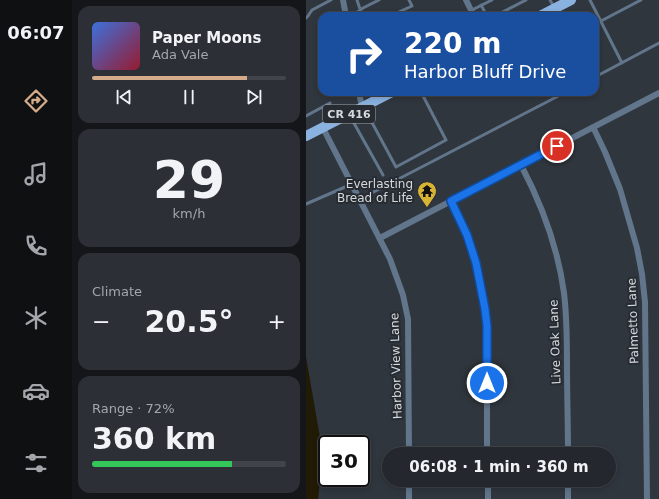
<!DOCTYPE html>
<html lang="en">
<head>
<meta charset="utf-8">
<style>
  body { margin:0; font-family:"DejaVu Sans",sans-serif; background:#2c3036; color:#f1f3f6; height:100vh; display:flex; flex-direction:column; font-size:15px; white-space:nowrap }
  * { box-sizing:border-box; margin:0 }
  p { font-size:13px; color:#a3a6aa }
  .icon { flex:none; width:22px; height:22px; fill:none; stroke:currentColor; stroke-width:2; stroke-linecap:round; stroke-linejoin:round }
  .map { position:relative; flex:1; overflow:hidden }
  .details { display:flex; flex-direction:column; gap:6px; padding:6px; background:#141619; width:234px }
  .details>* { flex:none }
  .guide { position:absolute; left:12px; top:12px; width:281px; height:84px; border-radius:12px; box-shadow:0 2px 6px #0003,0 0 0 1px #41444a; background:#1a4fa0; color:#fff; overflow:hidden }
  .speed { position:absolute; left:12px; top:435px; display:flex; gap:8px; font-size:20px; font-weight:700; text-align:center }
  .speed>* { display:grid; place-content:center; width:52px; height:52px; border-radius:50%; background:#24282e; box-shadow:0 2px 6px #0003,0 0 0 1px #41444a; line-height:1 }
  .speed .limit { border:2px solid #111; border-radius:6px; background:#fff; color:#111 }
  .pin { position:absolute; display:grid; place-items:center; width:34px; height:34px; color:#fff; margin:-17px; border:2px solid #fff; border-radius:50%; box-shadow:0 1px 4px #0007 }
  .me { position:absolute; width:44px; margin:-22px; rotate:0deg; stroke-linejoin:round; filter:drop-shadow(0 0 3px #0008) }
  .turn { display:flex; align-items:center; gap:14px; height:84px; padding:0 20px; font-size:18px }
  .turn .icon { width:52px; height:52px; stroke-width:2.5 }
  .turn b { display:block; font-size:28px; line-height:34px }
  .big { font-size:30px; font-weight:800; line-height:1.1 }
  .details .widget { flex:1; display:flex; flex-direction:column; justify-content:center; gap:6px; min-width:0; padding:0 14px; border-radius:12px; background:#2c3036 }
  .details .dial { align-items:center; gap:0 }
  .dial b { font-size:52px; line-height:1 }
  .song { display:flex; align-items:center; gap:12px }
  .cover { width:48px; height:48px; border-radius:6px; background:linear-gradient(135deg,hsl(220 70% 55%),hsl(350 70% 35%)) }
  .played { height:4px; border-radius:2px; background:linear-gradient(90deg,#d6ab8b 80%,#41444a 80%) }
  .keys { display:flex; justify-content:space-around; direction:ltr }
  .heat { display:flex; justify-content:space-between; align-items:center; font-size:22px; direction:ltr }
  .charge { height:6px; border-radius:3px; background:linear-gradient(90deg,#34c759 72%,#41444a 0) }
  .trip { position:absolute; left:76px; top:447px; width:234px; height:40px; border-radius:20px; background:#24282e; box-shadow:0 2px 6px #0003,0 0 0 1px #41444a; font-weight:800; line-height:40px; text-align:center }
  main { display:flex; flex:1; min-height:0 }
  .tab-bar { display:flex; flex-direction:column; width:72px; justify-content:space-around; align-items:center; background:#0e1012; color:#a3a6aa }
  .tab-bar .icon { width:28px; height:28px }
  .tab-bar .on { color:#d6ab8b }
  .tab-bar b { font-size:18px; color:#f1f3f6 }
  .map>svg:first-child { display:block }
  .water { fill:#211a04 }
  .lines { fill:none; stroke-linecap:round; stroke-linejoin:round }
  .service { stroke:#61758b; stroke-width:3 }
  .minor { stroke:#61758b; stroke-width:6 }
  .primary { stroke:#8ab2e1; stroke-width:10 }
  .route-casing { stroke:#114b97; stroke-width:10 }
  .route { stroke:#1a73e8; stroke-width:7 }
  .labels { text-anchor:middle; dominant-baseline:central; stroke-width:4; stroke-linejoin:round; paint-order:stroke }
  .shield { fill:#272c33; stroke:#a1a5aa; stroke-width:1 }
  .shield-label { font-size:11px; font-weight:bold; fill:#d5d9dd }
  .poi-label { font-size:12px; fill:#d5d9dd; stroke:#272c33; text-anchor:end }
  .street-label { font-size:12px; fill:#d5d9dd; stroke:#272c33 }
</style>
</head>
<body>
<main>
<nav class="tab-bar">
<b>06:07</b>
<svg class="icon on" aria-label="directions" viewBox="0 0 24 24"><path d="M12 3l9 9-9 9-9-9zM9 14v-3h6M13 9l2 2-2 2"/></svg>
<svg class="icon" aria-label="music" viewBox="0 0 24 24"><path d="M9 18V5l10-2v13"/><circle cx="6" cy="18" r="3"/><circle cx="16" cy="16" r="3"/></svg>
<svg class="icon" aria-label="phone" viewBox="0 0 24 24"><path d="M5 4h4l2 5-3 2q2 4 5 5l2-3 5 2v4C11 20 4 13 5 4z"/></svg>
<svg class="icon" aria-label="climate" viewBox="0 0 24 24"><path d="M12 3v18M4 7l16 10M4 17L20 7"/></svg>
<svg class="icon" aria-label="car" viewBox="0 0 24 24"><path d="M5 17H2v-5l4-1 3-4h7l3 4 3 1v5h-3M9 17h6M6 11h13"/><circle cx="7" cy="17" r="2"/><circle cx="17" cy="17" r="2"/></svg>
<svg class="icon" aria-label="filters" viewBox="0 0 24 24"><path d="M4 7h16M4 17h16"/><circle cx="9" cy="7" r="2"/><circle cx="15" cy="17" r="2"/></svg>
</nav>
<section class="details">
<div class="widget">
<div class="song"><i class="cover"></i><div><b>Paper Moons</b><p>Ada Vale</p></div></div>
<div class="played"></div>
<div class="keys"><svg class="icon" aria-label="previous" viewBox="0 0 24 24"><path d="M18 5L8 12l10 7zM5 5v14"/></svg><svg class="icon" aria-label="pause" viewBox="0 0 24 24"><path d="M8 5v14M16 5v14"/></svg><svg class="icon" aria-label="next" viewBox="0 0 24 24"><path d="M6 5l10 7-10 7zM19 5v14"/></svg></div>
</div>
<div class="widget dial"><b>29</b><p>km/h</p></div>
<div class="widget"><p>Climate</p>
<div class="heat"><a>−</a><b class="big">20.5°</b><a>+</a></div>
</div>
<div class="widget"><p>Range · 72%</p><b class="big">360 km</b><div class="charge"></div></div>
</section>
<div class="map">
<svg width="353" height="499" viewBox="0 0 353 499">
  <rect width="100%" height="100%" fill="#30363d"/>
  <!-- water -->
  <path class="water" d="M0,357L17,455L12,499H0Z"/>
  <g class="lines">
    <!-- service -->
    <path class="service" d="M51,0L54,9
      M244,0L248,7
      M284,0L316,63
      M175,5L181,16
      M166,10L186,0
      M46,16L57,8L73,0
      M84,16L106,6L103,0
      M189,16L220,0
      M0,18L2,16L6,10L25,0
      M295,21L335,0
      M289,77L353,43
      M57,109L63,117L90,167L140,140L115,92
      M0,116L24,103
      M44,116L77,175
      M54,199L260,92
      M0,204L46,184"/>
    <!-- minor -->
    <path class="minor" d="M37,0L40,16
      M160,0L168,16
      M53,92L56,108
      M287,127L299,152L314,189L331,248L336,274L339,302L341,499
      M17,128L84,259L97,295L102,319L103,454
      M215,165C236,205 252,248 258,293C261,317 261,342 261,366C261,395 262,425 262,454
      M145,201C150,212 156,224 161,235C172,264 178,295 181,326V454
      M74,238L353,93
      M103,480V499
      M182,480V499
      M262,480V499"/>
    <!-- primary -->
    <path class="primary" d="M234,16L265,0
      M0,136L86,92"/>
  </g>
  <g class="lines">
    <!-- route casing -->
    <g class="route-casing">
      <path id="route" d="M181,383V326L179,309L170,263L161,235L145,201L251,146"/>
    </g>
    <!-- route -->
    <use href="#route" class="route"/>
  </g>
  <!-- icons -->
  <defs>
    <g id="temple-pin" transform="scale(1)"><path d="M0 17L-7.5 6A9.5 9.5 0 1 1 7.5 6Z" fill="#d8b434" stroke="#272c33"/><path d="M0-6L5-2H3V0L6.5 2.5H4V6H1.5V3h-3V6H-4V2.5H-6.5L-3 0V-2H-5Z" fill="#111"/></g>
  </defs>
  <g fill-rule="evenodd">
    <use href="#temple-pin" x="121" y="191"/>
  </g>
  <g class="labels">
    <!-- shield labels -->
    <rect class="shield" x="17" y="105" width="52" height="18" rx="3"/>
    <g class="shield-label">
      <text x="43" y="114">CR 416</text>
    </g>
    <!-- poi labels -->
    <g class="poi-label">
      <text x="107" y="184">Everlasting<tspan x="107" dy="14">Bread of Life</tspan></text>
    </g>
    <!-- street labels -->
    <g class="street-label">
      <text transform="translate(327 321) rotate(-92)">Palmetto Lane</text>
      <text transform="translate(249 342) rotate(-92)">Live Oak Lane</text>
      <text transform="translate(90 366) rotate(-92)">Harbor View Lane</text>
    </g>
  </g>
</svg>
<div class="speed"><div class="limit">30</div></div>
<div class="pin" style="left:251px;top:146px;background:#d93025"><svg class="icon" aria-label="arrive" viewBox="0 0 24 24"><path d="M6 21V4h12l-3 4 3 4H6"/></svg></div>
<svg class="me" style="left:181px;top:383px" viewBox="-20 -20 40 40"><circle r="17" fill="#1a73e8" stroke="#fff" stroke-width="3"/><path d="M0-11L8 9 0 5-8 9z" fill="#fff"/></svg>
<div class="trip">06:08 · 1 min · 360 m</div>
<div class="guide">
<div class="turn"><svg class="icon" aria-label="right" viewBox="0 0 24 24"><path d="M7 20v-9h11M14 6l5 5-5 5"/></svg><div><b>220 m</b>Harbor Bluff Drive</div></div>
</div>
</div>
</main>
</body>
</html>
